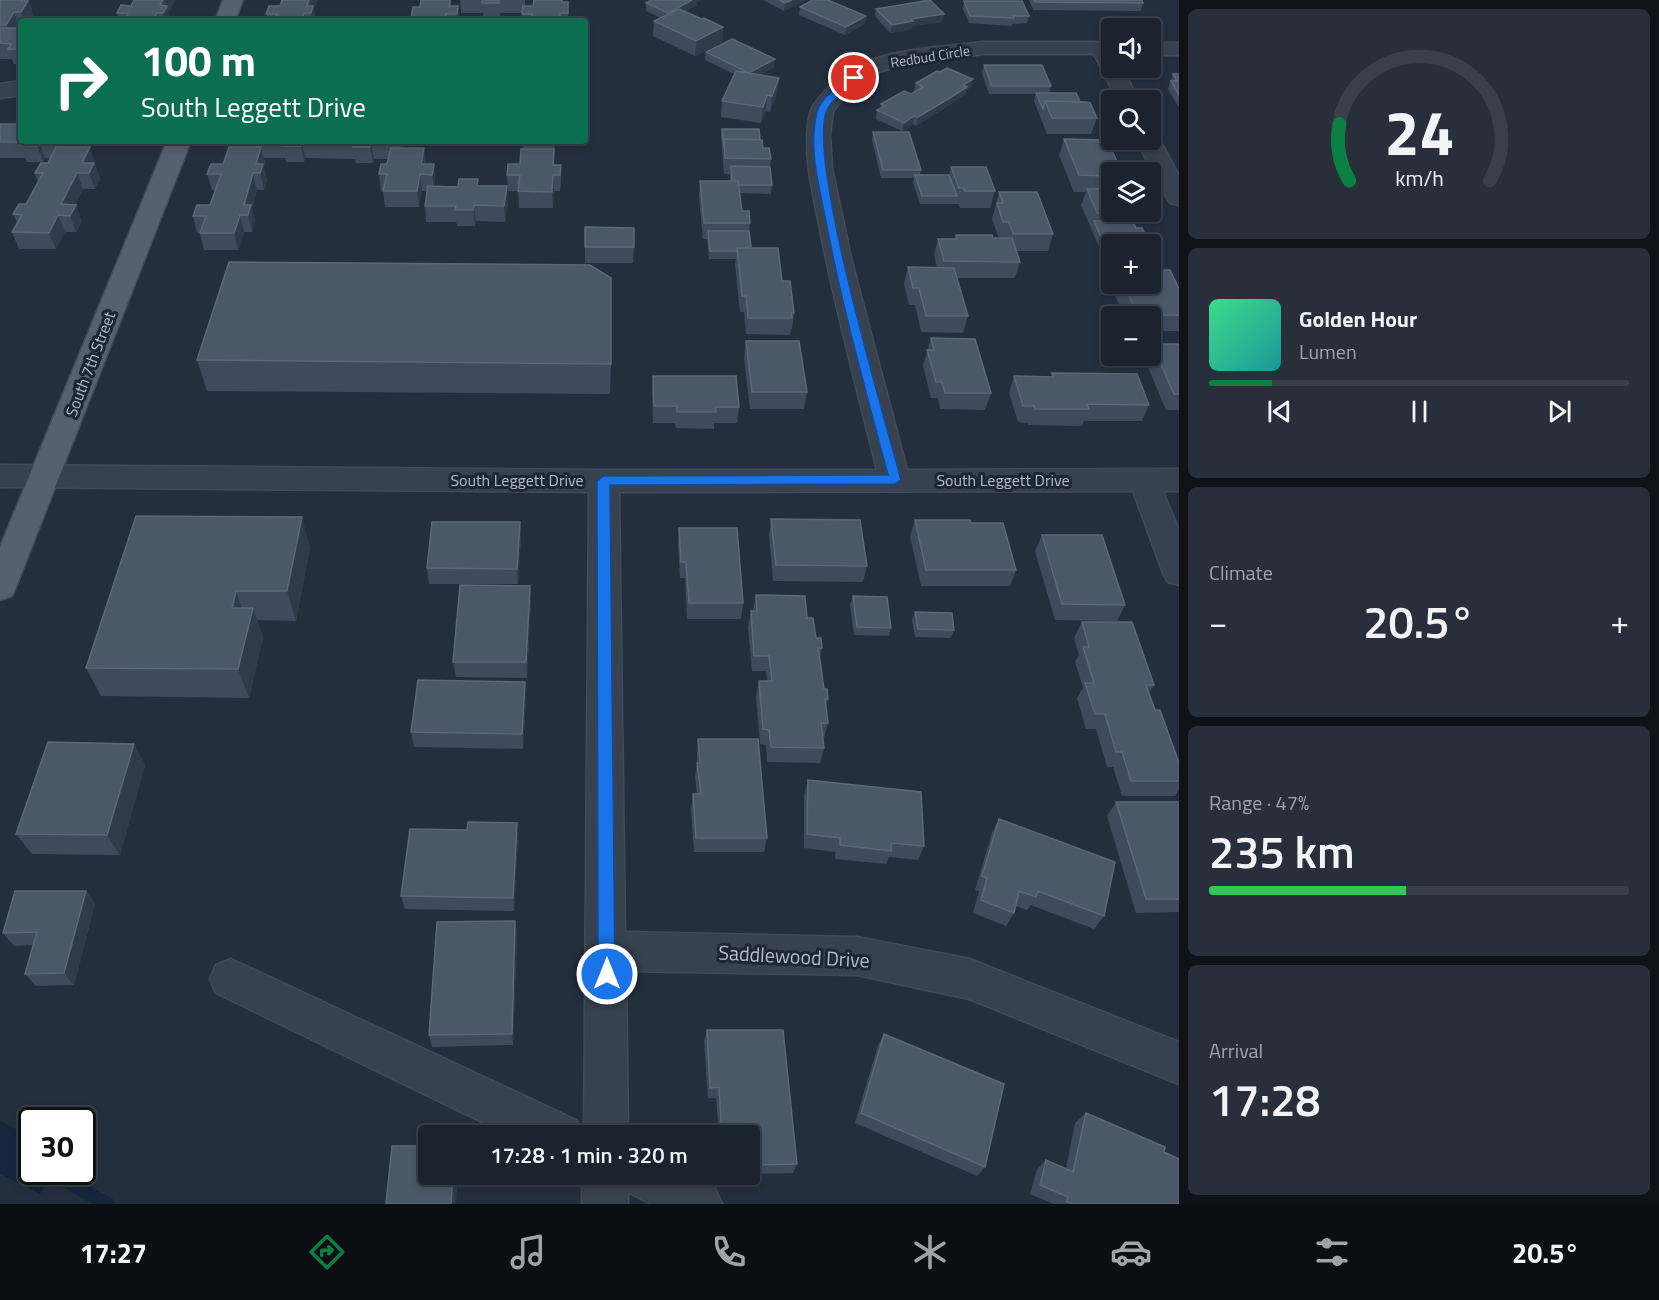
<!DOCTYPE html>
<html lang="en">
<head>
<meta charset="utf-8">
<style>
  body { margin:0; font-family:"Titillium Web",sans-serif; background:#282f3a; color:#f1f3f6; height:100vh; display:flex; flex-direction:column; font-size:22px; white-space:nowrap }
  * { box-sizing:border-box; margin:0 }
  p { font-size:20px; color:#a0a4aa }
  .icon { flex:none; width:33px; height:33px; fill:none; stroke:currentColor; stroke-width:2; stroke-linecap:round; stroke-linejoin:round }
  .map { position:relative; flex:1; overflow:hidden }
  .drawer { display:flex; flex-direction:column; gap:9px; padding:9px; background:#0f1319; width:480px }
  .drawer>* { flex:none }
  .guide { position:absolute; left:18px; top:18px; width:570px; height:126px; border-radius:6px; box-shadow:0 3px 9px #0003,0 0 0 2px #39404a; background:#0b6e4f; color:#fff; overflow:hidden }
  .fabs { position:absolute; left:1101px; top:18px; display:grid; gap:12px }
  .fabs a { display:grid; place-items:center; width:60px; height:60px; border-radius:6px; background:#1b232e; box-shadow:0 3px 9px #0003,0 0 0 2px #39404a; font-size:30px }
  .speed { position:absolute; left:18px; top:1107px; display:flex; gap:12px; font-size:30px; font-weight:700; text-align:center }
  .speed>* { display:grid; place-content:center; width:78px; height:78px; border-radius:50%; background:#1b232e; box-shadow:0 3px 9px #0003,0 0 0 2px #39404a; line-height:1 }
  .speed .limit { border:3px solid #111; border-radius:9px; background:#fff; color:#111 }
  .pin { position:absolute; display:grid; place-items:center; width:51px; height:51px; color:#fff; margin:-26px; border:3px solid #fff; border-radius:50%; box-shadow:0 2px 6px #0007 }
  .me { position:absolute; width:66px; margin:-33px; rotate:0deg; stroke-linejoin:round; filter:drop-shadow(0 0 4px #0008) }
  .turn { display:flex; align-items:center; gap:21px; height:126px; padding:0 24px; font-size:27px }
  .turn .icon { width:78px; height:78px; stroke-width:2.5 }
  .turn b { display:block; font-size:42px; line-height:51px }
  .big { font-size:45px; font-weight:600; line-height:1.1 }
  .drawer .tile { flex:1; display:flex; flex-direction:column; justify-content:center; gap:9px; min-width:0; padding:0 21px; border-radius:9px; background:#282f3a }
  .drawer .dial { align-items:center; gap:0 }
  .dial svg { height:156px; overflow:visible; fill:none; stroke:#39404a; stroke-width:7; stroke-linecap:round; text-anchor:middle }
  .dial text { fill:#f1f3f6; stroke:none }
  .song { display:flex; align-items:center; gap:18px }
  .cover { width:72px; height:72px; border-radius:9px; background:linear-gradient(135deg,hsl(150 70% 55%),hsl(180 70% 35%)) }
  .played { height:6px; border-radius:3px; background:linear-gradient(90deg,#0b8043 15%,#39404a 15%) }
  .keys { display:flex; justify-content:space-around; direction:ltr }
  .heat { display:flex; justify-content:space-between; align-items:center; font-size:33px; direction:ltr }
  .charge { height:9px; border-radius:4px; background:linear-gradient(90deg,#34c759 47%,#39404a 0) }
  .trip { position:absolute; left:418px; top:1125px; width:342px; height:60px; border-radius:6px; background:#1b232e; box-shadow:0 3px 9px #0003,0 0 0 2px #39404a; font-weight:600; line-height:60px; text-align:center }
  .tabs { display:flex; height:96px; justify-content:space-around; align-items:center; background:#0b0e12; color:#a0a4aa }
  .tabs .icon { width:42px; height:42px }
  .tabs .current { color:#0b8043 }
  .tabs b { font-size:27px; color:#f1f3f6 }
  main { display:flex; flex:1; min-height:0 }
  .map>svg:first-child { display:block }
  .water { fill:#17263c }
  .lines { fill:none; stroke-linecap:round; stroke-linejoin:round }
  .stream { fill:#17263c; fill-rule:evenodd }
  .minor-casing { stroke:#414a57; stroke-width:3 }
  .major-casing { stroke:#414a57; stroke-width:3 }
  .minor { fill:#38414e; fill-rule:evenodd }
  .major { fill:#56606e; fill-rule:evenodd }
  .wall { fill:#3f4b5c }
  .shaded-wall { fill:#2f3b4b }
  .building { fill:#4b5868; stroke:#5c6777; stroke-width:1.5 }
  .route { fill:#1a73e8; stroke:#114b97; stroke-width:1.5 }
  .labels { text-anchor:middle; dominant-baseline:central; stroke-width:6; stroke-linejoin:round; paint-order:stroke }
  .far-street-label { font-size:14px; fill:#b4bcc9; stroke:#1d2633 }
  .street-label { font-size:16px; fill:#b4bcc9; stroke:#1d2633 }
  .near-street-label { font-size:20px; fill:#b4bcc9; stroke:#1d2633 }
</style>
</head>
<body>
<main>
<div class="map">
<svg width="1179" height="1204" viewBox="0 0 1179 1204">
  <rect width="100%" height="100%" fill="#242f3e"/>
  <!-- water -->
  <path class="water" d="M0,1121L31,1137L32,1172H53L40,1194L0,1174Z"/>
  <g class="lines">
    <!-- stream -->
    <path class="stream" d="M43,1172H63L113,1199L115,1204H93L45,1177Z"/>
    <!-- minor casing -->
    <g class="minor-casing">
      <path id="minor" d="M983,42H1112V68H1122L1139,100H1117L1094,54H983L907,64L875,73L849,92L833,111L830,135L832,168L852,262L907,470L1179,469V491H1163L1179,531V585L1168,582L1163,573L1133,491L619,492L625,932L857,937L970,959L1179,1042V1084L969,999L857,975L626,971L628,1136H584L589,492L0,487V465L604,470H877C857,389 835,308 819,225C812,189 802,150 810,113C813,103 825,91 832,84C867,48 936,48 983,42Z
        M1150,43H1179V55H1150Z
        M21,81V95L0,98V84Z
        M1150,134L1156,135L1160,140L1179,176V205L1170,203L1167,198L1136,140H1150Z
        M231,959L576,1120L582,1136H511L216,993L210,979L216,965Z
        M582,1174H689L715,1188L722,1204H651L628,1192V1204H582Z"/>
    </g>
    <!-- major casing -->
    <g class="major-casing">
      <path id="major" d="M223,0H243L235,21H215Z
        M167,141H191L16,587L12,596L0,600V547Z"/>
    </g>
    <!-- minor -->
    <use href="#minor" class="minor"/>
    <!-- major -->
    <use href="#major" class="major"/>
  </g>
  <!-- wall -->
  <path class="wall" d="M0,0H28L32,9L31,10L33,16L30,21H21V27H19L18,28H21V64H14L12,59H0Z
    M134,0H175L169,12L171,21H119L117,13L131,6Z
    M279,0H317L314,9L316,21H268L266,14L280,6L282,0Z
    M451,0V6H458L459,21H411V18L420,7Z
    M460,0H525V6H533L568,2V21H523L522,13H500V18H483V13H461Z
    M651,0H701L697,2V5L685,11L702,19L723,27L722,42L695,56L653,36L654,21L661,18L646,11V3Z
    M763,0H806L784,11Z
    M1029,0H1142L1143,3L1141,11L1033,10Z
    M964,1L1029,16L1027,23L1012,24V26L969,23L963,9Z
    M800,7L866,16L865,24L845,35L799,15Z
    M876,9L942,22L912,26V29L890,33L875,16Z
    M706,52L774,67L760,75L779,78L777,93L770,112L766,111L761,123L721,117L722,101L734,74L705,60Z
    M984,65L1051,86L1049,93L1080,102L1097,118L1091,134H1047L1034,101L1036,94H989L982,73Z
    M1173,74H1179V106H1178L1168,89Z
    M916,83L971,87L966,90L965,95L916,126L913,124L902,131L876,119L877,110L881,109V104L911,94L915,92L914,91Z
    M0,124L82,141L79,147L95,163V164L100,179L95,189H83L75,205L82,221L76,232H65L56,249H19L12,232L17,223L13,214L26,204L38,182L35,173L48,163L50,158H45L43,162H27L25,158H0Z
    M722,129L760,140L763,148L771,159L770,167L772,185L771,194L739,193L742,211L750,223L749,231L751,248L782,281L794,313L792,329H791L790,335L746,334L744,312H740L735,265L736,259H709L707,239H703L699,197L700,181H730V174H724L721,137Z
    M873,132L921,170L920,175H949L951,167L995,191L990,208H960L959,204H920L913,183L914,178H881L872,140Z
    M1064,139L1112,172V212L1136,213L1133,221L1112,244V267L1104,249L1099,247L1081,205L1086,192H1074L1059,155Z
    M406,141L404,148H424L426,164H434L435,180L434,186H479L508,203L505,222L476,221L475,226H457L456,222H426L425,206L427,191H422L419,207H385L383,190H381L379,174L387,164L389,159H374L373,163H356L355,159L305,158L304,162H286L285,158H264L265,163L264,167L267,180L264,190H257L252,208L255,221L252,232H244L238,250H204L200,233H197L193,216L210,205L215,190H212L207,174L223,164L256,147L255,142Z
    M523,141H555L554,165H561V181L560,191H554L553,208H519L518,191H508L507,175L520,164L523,149Z
    M999,192L1053,234L1048,251H1016L1020,262L1015,278H957L968,316L963,333L921,332L915,305H909L904,284L908,267L937,268L934,255L938,239H955L956,235L999,238L992,219Z
    M585,227L634,247L633,263H585Z
    M1150,246L1155,256L1150,269Z
    M1112,284H1150L1179,289V331H1150V316H1124L1111,286Z
    M931,338L991,393L985,410L940,409L938,398H931L923,366Z
    M746,341L807,392L804,409H750L744,358Z
    M1152,344H1179V410H1166L1145,360L1147,356H1150V347Z
    M197,360L611,364L610,394L207,391Z
    M1052,373L1149,405L1142,421H1084L1082,426L1028,425V423L1018,422L1009,393L1014,376L1051,377Z
    M653,376L739,407L737,423H714V429L676,428L675,423H653L652,393Z
    M771,519L867,566L863,582L773,581L769,535Z
    M915,520L971,523L1016,570L1010,586H921L910,536Z
    M679,528L743,603L741,619H687L685,578H680L678,544Z
    M1042,535L1125,605L1117,621L1055,620L1035,551Z
    M521,538L518,584H429L427,568Z
    M310,547L296,621L257,620L263,637L249,698L101,696L86,668Z
    M530,586L531,602L527,678L456,677L453,662Z
    M756,595L807,618L816,638L822,648L820,659L824,689L828,699L826,709L828,723L824,738H822L824,748L820,763L767,762L766,745L760,744L756,696L759,681H767L766,671H752L748,627L751,611H753Z
    M853,596L891,628L889,636L854,635L850,604Z
    M915,612L954,630L951,638L915,637L912,620Z
    M1082,622L1154,685L1149,693L1155,710L1179,763V790L1175,796H1122L1113,767H1107L1096,729H1086L1077,698L1083,688L1075,662L1079,655L1074,638Z
    M526,697L523,749L414,747L411,732Z
    M698,739L767,838L764,852H694L691,809L693,794H697L695,778L697,763V754Z
    M134,744L145,765L120,855L32,854L16,834Z
    M808,780L924,846L918,860L889,857L886,864L835,859V852L804,848V795Z
    M1116,802H1179V912L1136,913L1107,816Z
    M999,819L1104,916L1094,929L1031,905L1027,910L1015,906L1014,913L1006,926L973,913L979,891L975,890L992,833Z
    M518,837L514,911L405,909L401,896Z
    M86,891L95,904L74,985L36,986L25,974L33,945L14,946L3,933Z
    M515,921L517,934L513,1045L432,1047L429,1035Z
    M707,1030L797,1164L793,1173L750,1174V1136H719L716,1098H708L704,1041Z
    M884,1034L985,1167L977,1176L855,1123L878,1045Z
    M1086,1113L1164,1152L1179,1204H1054L1030,1194L1037,1169L1046,1160L1066,1168L1075,1123Z"/>
  <!-- shaded-wall -->
  <path class="shaded-wall" d="M22,0H28L33,16L30,21H25L21,12Z
    M163,0H175L169,12L171,21H165L160,5Z
    M309,0H317L314,9L316,21H312L311,13L307,6Z
    M692,0H701L697,2V5L668,21V13Z
    M792,0H806L784,11L785,3Z
    M458,6L459,21H458L457,14Z
    M14,12L19,27L12,40L6,25Z
    M157,13L159,21H153Z
    M304,13L306,21H302Z
    M944,14L942,22L912,26V29L890,33L892,25L911,19Z
    M866,16L865,24L845,35L846,27Z
    M723,27L722,42L695,56L696,41Z
    M775,59L774,67L748,81L749,73Z
    M779,78L777,93L770,112L772,96Z
    M973,79L971,87L966,90L965,95L916,126L918,117Z
    M767,95L766,111L761,123L763,107Z
    M914,116L913,124L902,131L904,123Z
    M39,141L45,158L43,162L37,146Z
    M68,141H82L73,158L67,142Z
    M400,141H406L402,159L399,143Z
    M302,142L305,158L304,162L301,146Z
    M371,143L374,159L373,163L370,147Z
    M90,147L100,179L95,189L89,173L82,163Z
    M261,147L265,163L264,167L267,180L264,190L260,173L256,164Z
    M424,148L426,164H421Z
    M554,149V191L553,208L552,192Z
    M434,164L435,180L434,191L432,175Z
    M77,173L83,189L70,216L61,204Z
    M253,173L257,190L252,208L255,221L252,232L248,215L244,205Z
    M420,174L422,191L419,207L417,191Z
    M507,186L508,203L505,222L504,206Z
    M76,205L82,221L76,232L70,216Z
    M474,205L476,221L475,226L473,210Z
    M58,215L65,232L56,249L49,233Z
    M240,215L244,232L238,250L234,233Z
    M302,517L310,547L296,621L287,591Z
    M520,522L521,538L518,584L517,569Z
    M530,586L531,602L527,678L526,662Z
    M236,591L246,620L232,608Z
    M253,608L263,637L249,698L238,669Z
    M525,682L526,697L523,749L522,734Z
    M134,744L145,765L120,855L107,835Z
    M517,823L518,837L514,911L513,898Z
    M86,891L95,904L74,985L64,973Z
    M515,921L517,934L513,1045L512,1034Z
    M453,1174H458L456,1204H451Z"/>
  <!-- building -->
  <path class="building" d="M0,0H22V1H28L21,12H14L6,25H0Z
    M134,0H163L160,5L167,6L163,13H157L153,21H124L128,13H117L121,5L131,6Z
    M282,0H309L307,6H313L311,13H304L302,21H274L277,14H266L269,6H280Z
    M421,0H450L449,6H458L457,14H446V21H416L417,18H411L413,7H420Z
    M483,0H499V3H482Z
    M534,0H562V2H568V13H560V21H532V14H522L523,6H533Z
    M651,0H692L668,13L646,3Z
    M779,0H792L785,3Z
    M813,0H828L866,16L846,27L800,7Z
    M930,0L944,14L911,19L913,21L892,25L876,9Z
    M1034,0H1142L1143,3L1035,2Z
    M964,1H1022L1029,16H1013L1014,18L970,16Z
    M679,9L702,19L704,18L723,27L696,41L654,21Z
    M0,28H21V49H8L11,44L0,43Z
    M732,39L775,59L749,73L706,52Z
    M984,65H1042L1051,86H992Z
    M947,68L973,79L963,85L967,87L943,102L918,117L914,116L904,123L877,110L885,106L881,104L904,91L911,94L923,87L916,83L937,71L940,72Z
    M736,71L779,78L772,96L767,95L763,107L722,101Z
    M1173,74H1179V95L1171,81H1177Z
    M1036,93H1076L1080,102L1045,101L1043,109Z
    M1045,101L1086,102L1090,103L1097,118H1052Z
    M0,124H21V141H68L67,142L39,141L37,146L20,145L22,142H0Z
    M722,129H759L760,140L724,139V147Z
    M873,132H909L921,170H883Z
    M724,139L762,140L763,148H769L771,159L725,158Z
    M1064,139L1107,140L1122,172H1112V176L1079,175Z
    M255,141H400L399,143H371L370,147H353L355,143L302,142L301,146H282L284,142H255Z
    M56,147H90L82,163H94L89,173H77L61,204L76,205L70,216L58,215L49,233L12,232L22,215L13,214L19,204H26L43,173H35L41,163H48Z
    M229,147H261L256,164H263L260,173H253L244,205H251L248,215H240L234,233H200L206,216H193L197,205H210L221,174H207L211,164H223Z
    M391,148H424L421,164H434L432,175L420,174L417,191H383L387,174H379L381,164H387Z
    M521,149H554L553,165H561L560,175H553L552,192L518,191L520,175H507L508,164H520Z
    M731,166L770,167L772,185H738V181H732Z
    M951,167H986L995,191H965L963,188H959Z
    M915,175H949L957,196H922Z
    M459,179H478L477,186H507L504,206L474,205L473,210H455L456,206H425L428,186L458,187Z
    M700,181H738L742,211H749L750,223H704Z
    M1087,189H1112V212H1135L1136,213H1097Z
    M999,192H1037L1053,234H1013L1009,222H1003L997,203H1003Z
    M1094,221H1133L1136,228H1142L1150,244H1112V251L1107,241L1102,239Z
    M585,227L634,228V247H585Z
    M708,231H749L751,246H748V248H737L736,251H710Z
    M956,235H992L993,238H1012L1020,262L944,261L938,239H957Z
    M1150,246L1155,256H1152L1154,260H1150Z
    M737,248H778L782,281H790L794,313H791L792,318H748L746,296H742Z
    M229,262L590,265L611,278V364L197,360Z
    M908,267L954,268L968,316H926L919,288H913Z
    M1150,270H1170L1179,289V315H1137L1124,284H1150Z
    M931,338L975,339L991,393H945L942,382H936L927,350H934Z
    M746,341H799L807,392H752Z
    M1152,344H1179V394H1174Z
    M1052,373L1137,374L1149,405L1087,404L1089,409H1035L1034,406H1023L1014,376L1054,377Z
    M653,376H736L739,407H715L716,412H677V406H654Z
    M136,516L302,517L287,591H236L232,608H253L238,669L86,668Z
    M771,519L860,520L867,566L776,565Z
    M915,520H970L971,523H1003L1016,570H926Z
    M432,522H520L517,569L427,568Z
    M679,528H737L743,603H689L686,562H681Z
    M1042,535H1102L1125,605L1062,604Z
    M460,585L530,586L526,662H453Z
    M756,595L805,596L807,618H813L816,638H821L822,648H818L821,667L824,689H827L828,699H825L828,723H821L824,748L771,747L769,730L763,729L759,681H772L769,656H754L751,611H757Z
    M853,596L887,597L891,628L857,627Z
    M915,612L952,613L954,630L918,629Z
    M1082,622H1132L1154,685H1146L1155,710H1160L1179,763V781H1131L1122,752H1116L1105,714H1095L1085,683H1094L1083,647H1089Z
    M418,680L525,682L522,734L411,732Z
    M698,739H758L767,838H696L693,794H701L697,763H700Z
    M48,742L134,744L107,835L16,834Z
    M808,780L921,792L924,846L891,843V851L840,845V838L807,834Z
    M1116,802H1179V899H1146Z
    M999,819L1115,862L1104,916L1038,891L1036,897L1019,891L1014,913L981,900L987,878L982,876Z
    M468,822L517,823L513,898L401,896L410,829L467,830Z
    M15,891H86L64,973L25,974L37,932L3,933Z
    M515,921L512,1034L429,1035L437,922Z
    M707,1030H783L797,1164L750,1165V1136H722L719,1087L710,1088Z
    M884,1034L1004,1084L985,1167L861,1113Z
    M1086,1113L1165,1147L1164,1152L1179,1159V1204H1073L1067,1202L1068,1197L1040,1185L1046,1160L1073,1172Z
    M392,1146H429V1174H453L451,1204H386Z"/>
  <!-- route -->
  <path class="route" d="M851,76L858,78C849,88 833,97 827,110C806,157 885,418 901,480L895,484L610,485L615,974L613,980L607,982L601,980L598,974L597,481L604,476L888,475C866,391 842,307 826,221C819,186 808,148 817,112C821,98 840,84 851,76Z"/>
  <g class="labels">
    <!-- far-street labels -->
    <g class="far-street-label">
      <text transform="translate(930 56) rotate(-9)">Redbud Circle</text>
    </g>
    <!-- street labels -->
    <g class="street-label">
      <text transform="translate(90 364) rotate(-69)">South 7th Street</text>
      <text x="517" y="480">South Leggett Drive</text>
      <text x="1003" y="480">South Leggett Drive</text>
    </g>
    <!-- near-street labels -->
    <g class="near-street-label">
      <text transform="translate(794 956) rotate(3)">Saddlewood Drive</text>
    </g>
  </g>
</svg>
<div class="fabs">
<a><svg class="icon" aria-label="sound" viewBox="0 0 24 24"><path d="M4 9h4l5-4v14l-5-4H4zM17 9q2 3 0 6"/></svg></a>
<a><svg class="icon" aria-label="search" viewBox="0 0 24 24"><circle cx="10" cy="10" r="6"/><path d="M15 15l6 6"/></svg></a>
<a><svg class="icon" aria-label="layers" viewBox="0 0 24 24"><path d="M12 4l9 5-9 5-9-5zM3 14l9 5 9-5"/></svg></a>
<a>+</a>
<a>−</a>
</div>
<div class="speed"><div class="limit">30</div></div>
<div class="pin" style="left:854px;top:78px;background:#d93025"><svg class="icon" aria-label="arrive" viewBox="0 0 24 24"><path d="M6 21V4h12l-3 4 3 4H6"/></svg></div>
<svg class="me" style="left:607px;top:974px" viewBox="-20 -20 40 40"><circle r="17" fill="#1a73e8" stroke="#fff" stroke-width="3"/><path d="M0-11L8 9 0 5-8 9z" fill="#fff"/></svg>
<div class="trip">17:28 · 1 min · 320 m</div>
<div class="guide">
<div class="turn"><svg class="icon" aria-label="right" viewBox="0 0 24 24"><path d="M7 20v-9h11M14 6l5 5-5 5"/></svg><div><b>100 m</b>South Leggett Drive</div></div>
</div>
</div>
<section class="drawer">
<div class="tile dial"><svg viewBox="0 0 100 80">
<path d="M14 69A42 42 0 1 1 86 69"/>
<path d="M14 69A42 42 0 0 1 9 40" stroke="#0b8043"/>
<text x="50" y="56" font-size="32" font-weight="700">24</text>
<text x="50" y="72" font-size="11">km/h</text>
</svg></div>
<div class="tile">
<div class="song"><i class="cover"></i><div><b>Golden Hour</b><p>Lumen</p></div></div>
<div class="played"></div>
<div class="keys"><svg class="icon" aria-label="previous" viewBox="0 0 24 24"><path d="M18 5L8 12l10 7zM5 5v14"/></svg><svg class="icon" aria-label="pause" viewBox="0 0 24 24"><path d="M8 5v14M16 5v14"/></svg><svg class="icon" aria-label="next" viewBox="0 0 24 24"><path d="M6 5l10 7-10 7zM19 5v14"/></svg></div>
</div>
<div class="tile"><p>Climate</p>
<div class="heat"><a>−</a><b class="big">20.5°</b><a>+</a></div>
</div>
<div class="tile"><p>Range · 47%</p><b class="big">235 km</b><div class="charge"></div></div>
<div class="tile"><p>Arrival</p><b class="big">17:28</b></div>
</section>
</main>
<nav class="tabs">
<b>17:27</b>
<svg class="icon current" aria-label="directions" viewBox="0 0 24 24"><path d="M12 3l9 9-9 9-9-9zM9 14v-3h6M13 9l2 2-2 2"/></svg>
<svg class="icon" aria-label="music" viewBox="0 0 24 24"><path d="M9 18V5l10-2v13"/><circle cx="6" cy="18" r="3"/><circle cx="16" cy="16" r="3"/></svg>
<svg class="icon" aria-label="phone" viewBox="0 0 24 24"><path d="M5 4h4l2 5-3 2q2 4 5 5l2-3 5 2v4C11 20 4 13 5 4z"/></svg>
<svg class="icon" aria-label="climate" viewBox="0 0 24 24"><path d="M12 3v18M4 7l16 10M4 17L20 7"/></svg>
<svg class="icon" aria-label="car" viewBox="0 0 24 24"><path d="M5 17H2v-5l4-1 3-4h7l3 4 3 1v5h-3M9 17h6M6 11h13"/><circle cx="7" cy="17" r="2"/><circle cx="17" cy="17" r="2"/></svg>
<svg class="icon" aria-label="filters" viewBox="0 0 24 24"><path d="M4 7h16M4 17h16"/><circle cx="9" cy="7" r="2"/><circle cx="15" cy="17" r="2"/></svg>
<b>20.5°</b>
</nav>
</body>
</html>
